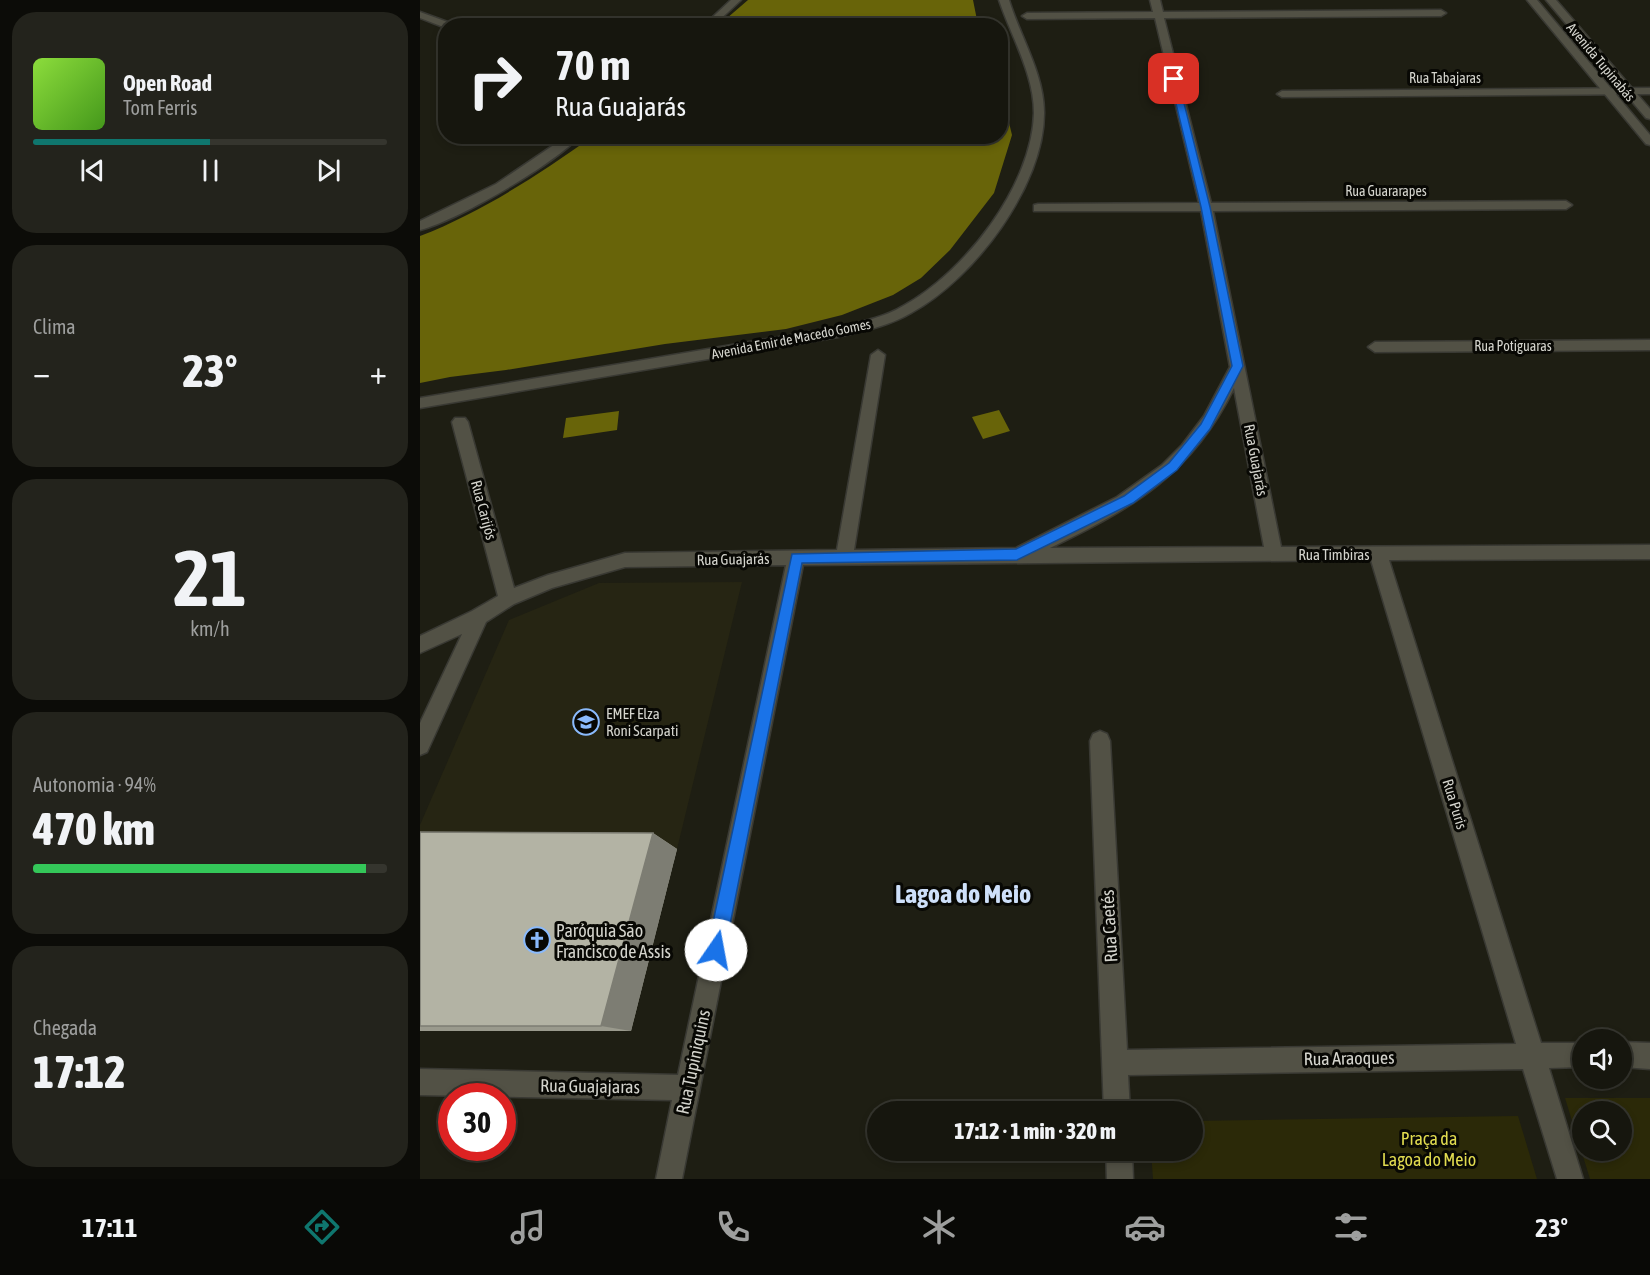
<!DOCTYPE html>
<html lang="pt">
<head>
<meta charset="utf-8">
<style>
  body { margin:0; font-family:"Asap Condensed",sans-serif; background:#23231c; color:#f1f3f6; height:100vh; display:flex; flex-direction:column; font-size:22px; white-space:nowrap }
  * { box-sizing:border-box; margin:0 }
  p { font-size:20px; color:#9e9f9e }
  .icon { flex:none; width:33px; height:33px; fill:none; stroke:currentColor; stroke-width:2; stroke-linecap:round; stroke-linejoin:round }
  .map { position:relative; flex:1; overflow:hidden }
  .panel { display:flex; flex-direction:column; gap:12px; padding:12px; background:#0c0c08; width:420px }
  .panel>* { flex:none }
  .hud { position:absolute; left:18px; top:18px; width:570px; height:126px; border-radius:24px; box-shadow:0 3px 9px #0003,0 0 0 2px #35352e; background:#16160e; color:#f1f3f6; overflow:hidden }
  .tools { position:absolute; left:1152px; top:1029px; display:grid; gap:12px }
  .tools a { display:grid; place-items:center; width:60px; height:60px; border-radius:50%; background:#16160e; box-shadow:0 3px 9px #0003,0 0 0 2px #35352e; font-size:30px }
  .speed { position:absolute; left:18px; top:1083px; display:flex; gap:12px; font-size:30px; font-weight:700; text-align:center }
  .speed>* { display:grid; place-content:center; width:78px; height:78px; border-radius:50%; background:#16160e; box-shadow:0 3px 9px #0003,0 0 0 2px #35352e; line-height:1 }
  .speed .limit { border:9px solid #d22; background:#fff; color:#111 }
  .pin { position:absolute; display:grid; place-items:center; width:51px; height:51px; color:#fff; margin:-26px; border-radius:12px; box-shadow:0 3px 9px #0006 }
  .me { position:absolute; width:66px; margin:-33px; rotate:12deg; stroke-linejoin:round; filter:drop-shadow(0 0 4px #0008) }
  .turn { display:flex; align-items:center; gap:21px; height:126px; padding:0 18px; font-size:27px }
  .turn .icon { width:78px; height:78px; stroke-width:2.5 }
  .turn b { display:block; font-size:42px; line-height:51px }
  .big { font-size:45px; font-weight:800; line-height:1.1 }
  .panel .tile { flex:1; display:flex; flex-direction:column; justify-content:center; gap:9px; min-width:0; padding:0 21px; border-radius:24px; background:#23231c }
  .panel .dial { align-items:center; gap:0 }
  .dial b { font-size:78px; line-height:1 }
  .song { display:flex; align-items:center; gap:18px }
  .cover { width:72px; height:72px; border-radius:9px; background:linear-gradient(135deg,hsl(90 70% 55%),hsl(100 70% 35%)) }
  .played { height:6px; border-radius:3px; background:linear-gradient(90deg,#0f766e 50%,#35352e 50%) }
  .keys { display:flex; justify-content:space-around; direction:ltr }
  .heat { display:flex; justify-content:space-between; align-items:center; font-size:33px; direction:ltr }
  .charge { height:9px; border-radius:4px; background:linear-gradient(90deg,#34c759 94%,#35352e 0) }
  .trip { position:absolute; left:447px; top:1101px; width:336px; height:60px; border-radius:30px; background:#16160e; box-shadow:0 3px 9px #0003,0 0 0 2px #35352e; font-weight:800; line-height:60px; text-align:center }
  .dock { display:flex; height:96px; justify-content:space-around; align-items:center; background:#090906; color:#9e9f9e }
  .dock .icon { width:42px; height:42px }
  .dock .current { color:#0f766e }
  .dock b { font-size:27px; color:#f1f3f6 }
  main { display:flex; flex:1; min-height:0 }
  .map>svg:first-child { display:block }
  .built { fill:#262513 }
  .green { fill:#2b2908; fill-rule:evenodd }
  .water { fill:#686409 }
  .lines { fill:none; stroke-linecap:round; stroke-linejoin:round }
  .street-casing { stroke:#393933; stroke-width:3 }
  .secondary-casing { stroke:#393933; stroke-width:3 }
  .street { fill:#525145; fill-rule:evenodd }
  .secondary { fill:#525145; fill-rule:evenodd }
  .wall { fill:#9a9a8d }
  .shaded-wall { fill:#7d7d73 }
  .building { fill:#b3b3a4; stroke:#7d7d73; stroke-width:1.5 }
  .route { fill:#1a73e8; stroke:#114b97; stroke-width:1.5 }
  .labels { text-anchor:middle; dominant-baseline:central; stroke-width:6; stroke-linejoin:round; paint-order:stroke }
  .far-street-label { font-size:14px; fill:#d4d4cd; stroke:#080804 }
  .street-label { font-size:15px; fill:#d4d4cd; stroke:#080804 }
  .poi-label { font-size:15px; fill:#d4d4cd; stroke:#080804; text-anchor:start }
  .near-street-label { font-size:18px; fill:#d4d4cd; stroke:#080804 }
  .near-poi-label { font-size:18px; fill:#d4d4cd; stroke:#080804; text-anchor:start }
  .near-park-label { font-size:18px; fill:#e1db4f; stroke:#080804 }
  .near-district-label { font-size:26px; font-weight:bold; fill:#cee0fa; stroke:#080804 }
</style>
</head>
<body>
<main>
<section class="panel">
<div class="tile">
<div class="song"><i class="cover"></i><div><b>Open Road</b><p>Tom Ferris</p></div></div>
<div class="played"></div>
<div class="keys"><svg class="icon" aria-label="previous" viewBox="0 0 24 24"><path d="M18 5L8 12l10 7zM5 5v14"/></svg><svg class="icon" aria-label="pause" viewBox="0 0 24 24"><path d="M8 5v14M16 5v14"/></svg><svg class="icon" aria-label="next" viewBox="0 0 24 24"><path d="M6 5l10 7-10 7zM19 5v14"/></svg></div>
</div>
<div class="tile"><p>Clima</p>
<div class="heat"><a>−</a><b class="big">23°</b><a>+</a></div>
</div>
<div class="tile dial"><b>21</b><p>km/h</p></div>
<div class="tile"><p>Autonomia · 94%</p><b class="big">470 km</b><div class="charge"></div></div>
<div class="tile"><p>Chegada</p><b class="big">17:12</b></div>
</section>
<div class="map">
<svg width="1230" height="1179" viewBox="0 0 1230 1179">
  <rect width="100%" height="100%" fill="#1e1e13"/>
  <!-- built -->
  <path class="built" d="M322,582L257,849L0,848V825L89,620L179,583Z"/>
  <!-- green -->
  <path class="green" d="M1145,1098H1230V1179H1170ZM1162,1112H1202V1150H1162Z
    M1098,1116L1117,1179H733L731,1151L772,1150L773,1121Z"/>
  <!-- water -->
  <path class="water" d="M328,0H553L558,25H299Z
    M581,90L592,135L574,193L530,250L501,278L473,295L422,315L366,329L245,344L86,370L30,377L0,383V236C62,212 118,175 172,137L580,136Z
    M579,410L590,431L563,439L552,417Z
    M199,411L197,430L143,438L146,418Z"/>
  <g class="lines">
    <!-- street casing -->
    <g class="street-casing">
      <path id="street" d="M311,0H321L293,26H283Z
        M579,0H589C600,36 624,74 624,112C625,185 554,279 491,313C469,326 443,331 418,337L0,408V398L418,327C440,322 463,318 483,306C545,272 612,186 614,113C614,74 591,36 579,0Z
        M730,0H740L743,12L1021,10L1026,13L1021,16L744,18L791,203L1146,201L1152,205L1146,209L793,211L861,547L1230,545V559L969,560L1121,1043H1162V1067L1129,1068L1163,1179H1137L1103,1069L708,1075L710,1112H684L670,741L673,734L680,731L687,734L690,741L707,1050L1096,1044L951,560L383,565L262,1179H236L252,1100L0,1095V1069L258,1075L366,565L205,567L132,588L94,604L66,622L7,752L0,755V723L42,634L0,653V636L52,611L78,596L32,422L35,418H45L48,422L94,588L128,575L205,553L417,550L451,355L458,350L465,355L434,550L596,548L697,497L742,465L762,445L784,416L810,367L781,211H614V205L618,204L779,203L735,18L607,19L602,16L607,13L733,12ZM814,388L844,547L630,548C713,508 772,474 814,388Z
        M0,12L33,24L34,26H26V28L0,18Z
        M1230,88V94L862,97L857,94L862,91Z
        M147,136H160C133,165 38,220 0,230V221L76,184Z
        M1230,340V350L955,352L948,347L955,342Z
        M1202,1042L1230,1043V1069L1202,1067Z
        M686,1150H712L713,1179H687Z"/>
    </g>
    <!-- secondary casing -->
    <g class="secondary-casing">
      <path id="secondary" d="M1107,0H1117L1230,135V145L1226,144Z
        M1126,0H1136L1230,109V119L1226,118Z"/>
    </g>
    <!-- street -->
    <use href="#street" class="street"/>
    <!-- secondary -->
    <use href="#secondary" class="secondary"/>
  </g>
  <!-- wall -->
  <path class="wall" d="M0,832L233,833L257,849L211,1031H0Z"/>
  <!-- shaded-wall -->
  <path class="shaded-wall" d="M233,833L257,849L211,1031L181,1026Z"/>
  <!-- building -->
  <path class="building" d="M0,832L233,833L181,1026H0Z"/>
  <!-- route -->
  <path class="route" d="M754,77L758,79L790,207L823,366L790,429L757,470L713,503L597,560L382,563L305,950L302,956L296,959L290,956L287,950L372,554L596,549L704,496L749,463L781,424L812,366L781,207L750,79Z"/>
  <!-- icons -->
  <defs>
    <g id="school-ring" transform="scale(1.35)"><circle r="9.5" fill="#080804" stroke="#8abafc" stroke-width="1.5"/><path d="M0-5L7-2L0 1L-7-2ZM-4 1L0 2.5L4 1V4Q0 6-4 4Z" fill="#8abafc"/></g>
    <g id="church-ring" transform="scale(1.35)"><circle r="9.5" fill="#080804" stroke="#8abafc" stroke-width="1.5"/><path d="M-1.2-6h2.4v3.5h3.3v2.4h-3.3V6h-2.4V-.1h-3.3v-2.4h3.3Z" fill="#8abafc"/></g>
  </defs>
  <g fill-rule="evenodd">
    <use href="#school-ring" x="166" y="722"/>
    <use href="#church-ring" x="117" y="940"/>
  </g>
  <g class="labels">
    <!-- far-street labels -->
    <g class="far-street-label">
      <text transform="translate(1181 62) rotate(50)">Avenida Tupinabás</text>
      <text x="1025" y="78">Rua Tabajaras</text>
      <text x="966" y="191">Rua Guararapes</text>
      <text transform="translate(371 339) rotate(-11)">Avenida Emir de Macedo Gomes</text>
      <text x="1093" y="346">Rua Potiguaras</text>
    </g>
    <!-- street labels -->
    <g class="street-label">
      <text transform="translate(836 460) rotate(79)">Rua Guajarás</text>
      <text transform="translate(64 510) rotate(75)">Rua Carijós</text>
      <text x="914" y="554">Rua Timbiras</text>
      <text transform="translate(313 559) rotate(-1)">Rua Guajarás</text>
      <text transform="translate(1035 804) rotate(73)">Rua Puris</text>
    </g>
    <!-- poi labels -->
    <g class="poi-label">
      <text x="186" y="713">EMEF Elza<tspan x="186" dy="17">Roni Scarpati</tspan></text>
    </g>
    <!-- near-street labels -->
    <g class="near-street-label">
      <text transform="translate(689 926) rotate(-93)">Rua Caetés</text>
      <text transform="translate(929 1058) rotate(-1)">Rua Araoques</text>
      <text transform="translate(273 1062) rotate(-78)">Rua Tupiniquins</text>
      <text transform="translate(170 1086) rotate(1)">Rua Guajajaras</text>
    </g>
    <!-- near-poi labels -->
    <g class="near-poi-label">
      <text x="136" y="930">Paróquia São<tspan x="136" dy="21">Francisco de Assis</tspan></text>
    </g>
    <!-- near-park labels -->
    <g class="near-park-label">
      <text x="1009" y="1138">Praça da<tspan x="1009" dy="21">Lagoa do Meio</tspan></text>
    </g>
    <!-- near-district labels -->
    <g class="near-district-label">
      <text x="543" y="894">Lagoa do Meio</text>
    </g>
  </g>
</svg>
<div class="tools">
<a><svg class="icon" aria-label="sound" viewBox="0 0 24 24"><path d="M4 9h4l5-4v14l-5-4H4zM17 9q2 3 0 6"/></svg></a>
<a><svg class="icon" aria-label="search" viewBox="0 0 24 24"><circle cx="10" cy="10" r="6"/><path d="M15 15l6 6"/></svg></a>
</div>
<div class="speed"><div class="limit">30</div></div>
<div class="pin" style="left:754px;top:79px;background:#d93025"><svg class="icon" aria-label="arrive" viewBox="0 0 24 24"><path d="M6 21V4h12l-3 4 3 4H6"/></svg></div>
<svg class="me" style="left:296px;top:950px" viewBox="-20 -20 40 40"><circle r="19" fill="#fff"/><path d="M0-13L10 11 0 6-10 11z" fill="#1a73e8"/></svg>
<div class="trip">17:12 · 1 min · 320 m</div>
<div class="hud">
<div class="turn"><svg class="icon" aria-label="right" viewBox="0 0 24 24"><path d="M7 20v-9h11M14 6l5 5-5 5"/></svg><div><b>70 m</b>Rua Guajarás</div></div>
</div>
</div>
</main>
<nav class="dock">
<b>17:11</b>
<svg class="icon current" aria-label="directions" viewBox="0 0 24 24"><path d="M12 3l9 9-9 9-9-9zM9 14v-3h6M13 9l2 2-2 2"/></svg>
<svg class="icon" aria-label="music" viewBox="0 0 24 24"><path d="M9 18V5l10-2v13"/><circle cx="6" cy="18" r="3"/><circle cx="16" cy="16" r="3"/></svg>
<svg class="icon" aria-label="phone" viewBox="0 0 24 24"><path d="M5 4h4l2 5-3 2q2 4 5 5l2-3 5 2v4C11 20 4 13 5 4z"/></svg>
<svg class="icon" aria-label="climate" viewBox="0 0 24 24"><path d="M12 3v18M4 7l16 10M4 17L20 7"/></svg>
<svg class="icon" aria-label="car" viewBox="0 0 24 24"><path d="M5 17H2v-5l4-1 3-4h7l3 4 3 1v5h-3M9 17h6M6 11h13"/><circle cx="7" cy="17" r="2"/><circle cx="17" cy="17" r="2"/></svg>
<svg class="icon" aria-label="filters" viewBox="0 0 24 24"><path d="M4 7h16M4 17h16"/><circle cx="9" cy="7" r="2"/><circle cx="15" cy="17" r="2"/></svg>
<b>23°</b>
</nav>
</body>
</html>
